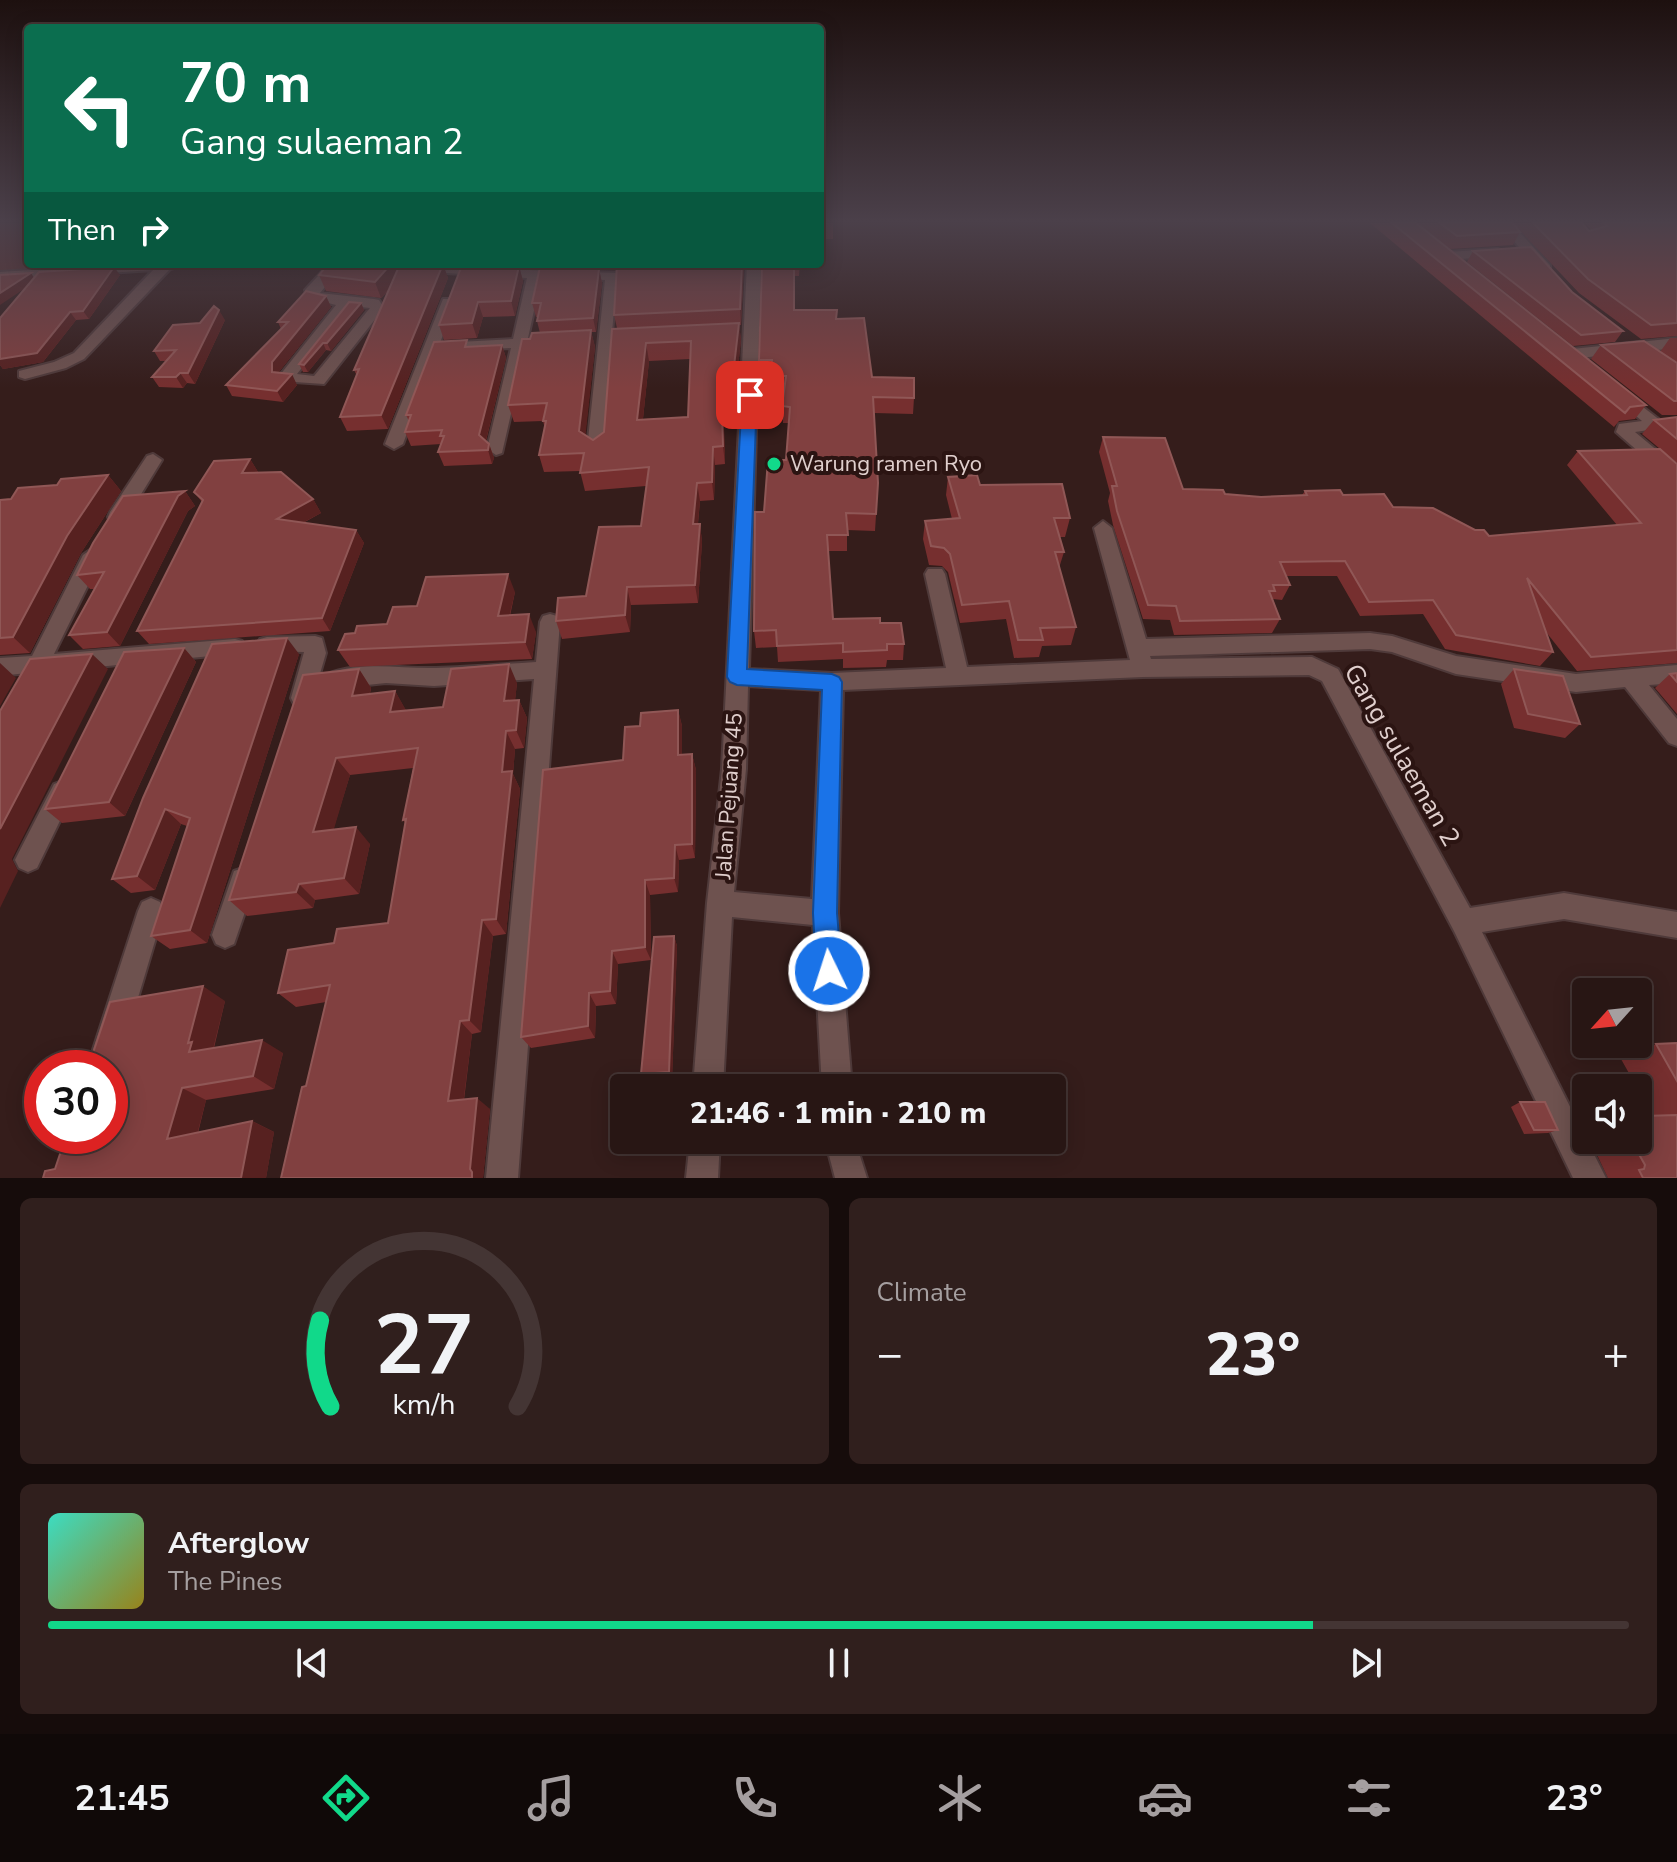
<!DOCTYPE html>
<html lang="en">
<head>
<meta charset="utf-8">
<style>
  body { margin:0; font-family:"Nunito Sans",sans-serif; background:#301f1d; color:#f1f3f6; height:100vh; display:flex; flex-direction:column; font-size:30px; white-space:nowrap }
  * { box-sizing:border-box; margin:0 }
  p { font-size:26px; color:#a59fa0 }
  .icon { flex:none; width:44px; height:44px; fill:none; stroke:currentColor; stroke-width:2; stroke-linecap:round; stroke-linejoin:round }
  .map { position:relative; height:1178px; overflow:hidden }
  .drawer { display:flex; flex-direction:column; gap:20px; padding:20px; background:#160c0b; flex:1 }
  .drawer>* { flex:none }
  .banner { position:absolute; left:24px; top:24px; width:800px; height:244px; border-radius:8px; box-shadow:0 4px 20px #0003,0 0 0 2px #443534; background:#0b6e4f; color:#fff; overflow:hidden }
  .needle { width:52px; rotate:243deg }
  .fabs { position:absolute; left:1572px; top:978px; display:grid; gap:16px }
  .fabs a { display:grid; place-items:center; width:80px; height:80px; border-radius:8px; background:#281614; box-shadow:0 4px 20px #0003,0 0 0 2px #443534; font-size:40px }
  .speed { position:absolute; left:24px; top:1050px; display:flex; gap:16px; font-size:40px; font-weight:700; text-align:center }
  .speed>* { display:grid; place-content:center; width:104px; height:104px; border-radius:50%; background:#281614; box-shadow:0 4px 20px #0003,0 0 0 2px #443534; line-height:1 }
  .speed .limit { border:12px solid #d22; background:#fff; color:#111 }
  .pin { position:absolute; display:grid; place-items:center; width:68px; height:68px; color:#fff; margin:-34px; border-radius:16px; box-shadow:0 4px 12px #0006 }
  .me { position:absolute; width:88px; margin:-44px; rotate:356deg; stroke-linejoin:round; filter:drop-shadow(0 0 6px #0008) }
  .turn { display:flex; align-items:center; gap:28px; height:168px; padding:0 24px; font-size:36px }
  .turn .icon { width:104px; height:104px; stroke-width:2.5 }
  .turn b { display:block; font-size:56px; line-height:68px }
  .then { display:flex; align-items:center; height:76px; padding:0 24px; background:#0003; gap:16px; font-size:30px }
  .big { font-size:60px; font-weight:800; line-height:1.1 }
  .drawer .widget { flex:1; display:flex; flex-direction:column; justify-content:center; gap:12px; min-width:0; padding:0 28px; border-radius:12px; background:#301f1d }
  .drawer .dial { align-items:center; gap:0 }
  .dial svg { height:208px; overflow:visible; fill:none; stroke:#443534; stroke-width:7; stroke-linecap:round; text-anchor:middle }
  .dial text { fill:#f1f3f6; stroke:none }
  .song { display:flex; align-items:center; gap:24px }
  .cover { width:96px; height:96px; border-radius:12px; background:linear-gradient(135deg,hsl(170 70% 55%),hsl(50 70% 35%)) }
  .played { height:8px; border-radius:4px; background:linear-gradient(90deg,#11d98a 80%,#443534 80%) }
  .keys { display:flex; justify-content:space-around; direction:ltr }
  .heat { display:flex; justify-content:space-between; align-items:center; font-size:44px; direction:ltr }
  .drawer .tiles { flex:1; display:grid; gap:20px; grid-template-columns:1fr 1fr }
  .widget:last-child { grid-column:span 2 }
  .trip { position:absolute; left:610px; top:1074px; width:456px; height:80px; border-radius:8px; background:#281614; box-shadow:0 4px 20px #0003,0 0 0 2px #443534; font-weight:800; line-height:80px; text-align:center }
  .tabs { display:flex; height:128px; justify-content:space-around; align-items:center; background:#100908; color:#a59fa0 }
  .tabs .icon { width:56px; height:56px }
  .tabs .selected { color:#11d98a }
  .tabs b { font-size:36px; color:#f1f3f6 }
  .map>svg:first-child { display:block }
  .green { fill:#5e2e2c }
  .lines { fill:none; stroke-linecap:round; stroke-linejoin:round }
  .minor-casing { stroke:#4f3a3a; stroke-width:4 }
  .minor { fill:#6e524f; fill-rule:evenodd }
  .wall { fill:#762f2f; fill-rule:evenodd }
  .shaded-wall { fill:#572120 }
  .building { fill:#814040; stroke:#905756; stroke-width:2; fill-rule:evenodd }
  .route { fill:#1a73e8; stroke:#114b97; stroke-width:2 }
  .poi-dot { fill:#11d98a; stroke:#2b1412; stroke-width:3 }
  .labels { text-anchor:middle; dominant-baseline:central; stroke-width:8; stroke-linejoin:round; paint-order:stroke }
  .poi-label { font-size:22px; fill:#e0cfcd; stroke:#2b1412; text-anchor:start }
  .street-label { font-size:22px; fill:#e0cfcd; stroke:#2b1412 }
  .near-street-label { font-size:26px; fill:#e0cfcd; stroke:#2b1412 }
</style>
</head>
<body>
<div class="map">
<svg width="1677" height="1178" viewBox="0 0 1677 1178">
  <rect width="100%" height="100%" fill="#351d1b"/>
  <!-- green -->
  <path class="green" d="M0,223H28V264H128L0,272Z"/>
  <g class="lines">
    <!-- minor casing -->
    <g class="minor-casing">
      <path id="minor" d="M1498,223H1511L1550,265V271H1540Z
        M1498,249L1505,253L1503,256L1446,260L1439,256L1446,252Z
        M120,264H190L170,269L84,359L66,368L25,379L19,377V371L54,362L74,353L153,270L0,280V272Z
        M329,264H344L320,293L374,299L379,300L384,308L324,384L280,381V375L336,305L308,298L305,290ZM351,306L370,308L314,376L297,374Z
        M360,264L617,273L602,453L596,455L587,449L605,280L541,278L528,338L549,337L557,342L549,347L526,348L502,453L496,455L487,449L511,348L437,352L403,444L394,449L385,444L443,299H453L455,302L440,343L513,339L527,278L367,268Z
        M747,264H761L749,669L832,673L946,668L925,574L928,569H942L945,574L967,667L1130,660L1094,528L1103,521L1112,528L1146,639L1370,633L1392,636L1456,656L1576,674L1677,665V683L1649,685L1677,719V746L1669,743L1625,687L1576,692L1456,674L1392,652L1370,649L1150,656L1151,659L1312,657L1338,669L1470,908L1564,893L1677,912V938L1564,919L1482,932L1606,1178H1573L1454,931L1322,681L1309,675L1143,677L843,690L838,913L852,1088H822L813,925L732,917L723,1088H693L707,903L722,769ZM748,686L821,690L812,899L734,892L746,769Z
        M1677,338V348L1569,359L1550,345L1558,340L1572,349Z
        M1621,390L1665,424L1663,428L1635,432L1677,467V482L1671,480L1616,432L1619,424L1642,421L1615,398L1613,395Z
        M153,454L162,460L124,522H110L108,517L110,512L147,456Z
        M93,548L103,555L54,654L235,639L242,641L246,647L242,653L45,672L36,678L27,673L0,676V658L32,656L83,555Z
        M550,614L557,616L560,622L518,1178H486L534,679L434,686L386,683L338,688L330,685L327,679L330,673C365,661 401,669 436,668C469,667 503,664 536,662L540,622L543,616Z
        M315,636L322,638L326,653L313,698L310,704L302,707L294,704L291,698L304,652L260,651L256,645L260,639L267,637Z
        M62,781L70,784L74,792L37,868L28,872L19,868L15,860L19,852L54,784Z
        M243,868L252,871L256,880L234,944L225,948L216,944L212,935L234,871Z
        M151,898L160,902L164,911L117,1068L110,1079V1068H87L138,911L142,902Z
        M690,1140H720L718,1178H686Z
        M825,1140H855L867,1178H835Z"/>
    </g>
    <!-- minor -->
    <use href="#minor" class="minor"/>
  </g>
  <!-- wall -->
  <path class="wall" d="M820,223H833V239H820Z
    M1370,223H1416L1646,405L1635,419L1619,421L1614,427Z
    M1417,223H1513L1520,232L1513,245L1450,249Z
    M1513,223H1582L1589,231L1591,230L1585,223H1677V336L1641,339L1579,293Z
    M1473,251L1572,292L1623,331L1615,342L1573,346L1467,262Z
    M400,264H744L741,325H739L741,340L735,393H723L725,464L715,465L714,500L700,501L698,524H700L702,542L698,603L631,605L630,632L562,639L556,621L586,596L641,526L646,486L585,491L580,471L544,472L539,455L545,429L543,421L514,422L508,405L530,339L540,333L537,321L538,317H536L532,303L540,268L519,267L523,281L515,316L483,317L477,338L444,340L439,325L462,265H443L448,278L388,429L347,431L340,417L357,376L354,370L390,289L381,298L326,291L319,275L399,267ZM599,269L616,270L614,315L617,328L604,432L593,440L585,435L595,347L591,332H596L602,283ZM690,359L688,417L643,419L649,361Z
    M762,264H800L799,276H794L795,310L837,319L872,377L914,398L913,414L874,413L877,500L875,531L847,530V551H828L833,619L880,623L904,644L903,660H887L886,667L843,668V659L778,662L777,647L756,648L754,631L764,512L786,460L789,423H783L782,406L784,393H772L771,376H761L759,360Z
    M120,275L89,319L76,320L43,362L3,369L0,365V318L34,277Z
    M326,296L331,307L278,373L297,385L283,402L232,396L226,385L281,329L278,322Z
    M361,303L364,310L331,351L326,350L308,372H303L299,364Z
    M225,320L195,384L187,383L183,388L159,387L152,377L166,361H160L154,351Z
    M1670,338H1677V415H1662L1591,359L1601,345L1660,352Z
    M502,345L506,358L486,441L489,444L494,458L492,464L444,466L438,452L441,444L411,446L405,432L409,421L406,415L470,347Z
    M1677,417V463L1642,434L1654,420Z
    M1103,437L1183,489L1225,494L1261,497L1302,495L1305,491L1343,495L1393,507L1475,530L1489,536L1617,525L1567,465L1578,451L1677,464V663L1577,671L1546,632L1553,652L1540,666L1445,649L1423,614L1360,616L1337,576H1286L1290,585L1282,600L1273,599L1280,619L1272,633L1174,635L1170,620L1143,619L1113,525L1108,501L1110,493L1099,452Z
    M250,459L258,472L313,499L321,513L303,523L356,530L364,543L330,631L149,644L137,631L202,502L194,492Z
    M108,475L121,491L81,553L30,653L0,655V500L11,499L57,485Z
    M948,477L980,485L1070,518L1065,537H1059L1064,552L1059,568L1076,627L1071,645L1042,646L1039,657L1014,658L1006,619L960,623L948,572L942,566L929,565L923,539L925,521L952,519L946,495Z
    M185,491L195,506L188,511L120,646L83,649L69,635L95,589H90L77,575Z
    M515,592L510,616L536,632L532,659L350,667L338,650L387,624L417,606Z
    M184,648L196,662L125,816L62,823L45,809Z
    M299,654L207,943L170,949L151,936L187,826L181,824L155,890L131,893L112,879L143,798Z
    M359,669L371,688L370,694L395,691L406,711L443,707L517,683L515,700H519L527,718L524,748L515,749L513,774L520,789L506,934L493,936L481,1032L472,1034L464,1100L490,1109L483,1178H281L306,1086L326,1002L296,1007L278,993L334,943L388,923L406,824L403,820L413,768L350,775L333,830L370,844L359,894L315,900L313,908L247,916L229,900Z
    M1514,669L1580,724L1565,738L1514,728L1501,684Z
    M1677,673V714L1655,688L1670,674Z
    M678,710L682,726V755L692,754L696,770L695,858L679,860L678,892L650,895L651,960L618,964L616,1004L596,1006L595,1038L531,1048L521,1037L623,760L640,726Z
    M674,936L677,946L672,1080L646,1082L641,1074Z
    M225,1001L214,1048L283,1053L274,1089L206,1100L198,1133L252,1121L274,1132L266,1178H43L55,1169Z
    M1677,1043V1178H1608L1590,1140H1638L1644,1116H1653L1621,1059L1656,1044Z
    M1520,1102L1558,1130L1548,1133L1524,1134L1511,1107Z
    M1586,1114V1132L1579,1117Z"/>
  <!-- shaded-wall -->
  <path class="shaded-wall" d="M391,264H398L402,274L381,298L375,282Z
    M443,264L448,278L388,429L381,415Z
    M742,264H744L741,325L740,309Z
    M519,266L523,281L515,316L511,301Z
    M114,267L120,275L89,319L83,311Z
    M599,269L602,283L596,332L593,318Z
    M31,273L36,281L0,305V293Z
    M326,296L331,307L278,373L272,372V362Z
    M478,302L483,317L477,338L472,323Z
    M361,303L364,310L331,351L327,343Z
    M219,310L225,320L195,384L188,373Z
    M70,312L76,320L43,362L3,369L0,365V359Z
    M739,323L741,340L735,393L733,375Z
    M591,330L595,347L584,449L579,431Z
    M323,343L326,350L308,372L304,365Z
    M646,343L649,361L641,437L637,420Z
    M502,345L506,358L484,448L479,435Z
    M180,373L187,383L183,388L176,377Z
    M292,374L297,385L283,402L277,391Z
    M721,376L723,393L725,464L723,446Z
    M489,444L494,458L492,464L488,450Z
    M713,447L715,465L714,500L712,482Z
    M250,459L258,472L242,473Z
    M108,475L121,491L81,553L30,653L13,637L67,536Z
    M697,483L700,501L696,542L693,524Z
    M185,491L195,506L188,511L120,646L107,632L178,496Z
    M313,499L321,513L285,532L277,519Z
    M700,524L702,542L698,603L695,585Z
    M356,530L364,543L330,631L322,618Z
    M508,574L515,592L505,634L498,616Z
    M627,587L631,605L630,632L625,615Z
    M529,614L536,632L532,659L525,642Z
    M287,638L299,654L207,943L190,930Z
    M184,648L196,662L125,816L109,802Z
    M92,654L108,669L12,859L18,871L0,908V829Z
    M0,663L16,678L0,706Z
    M509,664L517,683L513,719L504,701Z
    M359,669L371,688L364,714L352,696Z
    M395,691L406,710L402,731L390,712Z
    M519,700L527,718L524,748L516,730Z
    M678,710L682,726V771L678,755Z
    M506,731L515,749L513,774L520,789L506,934L496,919L502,772Z
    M692,754L696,770L695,858L692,844Z
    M336,758L350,775L328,849L313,832Z
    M165,809L181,824L155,890L137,876Z
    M356,827L370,844L359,894L344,878Z
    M675,845L679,860L678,892L674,878Z
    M645,880L650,895L651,960L645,947Z
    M299,884L315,900L313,908L296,892Z
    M482,920L493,936L481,1032L469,1020Z
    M674,936L677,946L672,1080L669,1072Z
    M612,951L618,964L616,1004L610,991Z
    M203,986L225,1001L212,1053L189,1052L188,1043Z
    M589,993L596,1006L595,1038L588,1026Z
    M460,1021L472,1034L462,1112L448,1101Z
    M262,1040L283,1053L274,1089L253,1076Z
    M182,1088L206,1100L193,1150L167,1139Z
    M477,1098L490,1109L483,1178H472L470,1169Z
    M252,1121L274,1132L266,1178H241Z"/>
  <!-- building -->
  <path class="building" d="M1392,223H1416L1646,405L1630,407L1625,413Z
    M1440,223H1513L1520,232L1457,236Z
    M1533,223H1582L1589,231L1607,226L1604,223H1677V323L1651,325L1588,279Z
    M1531,247L1572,292L1623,331L1581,335L1473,251Z
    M328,264H391L375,282L319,275Z
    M400,264H443L381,415L340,417L359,369L354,370Z
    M617,264H742L740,309L614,315Z
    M762,264H794V310H837L836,319L864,318L872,377L914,378V398L873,397L878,483L876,514L846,513L848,535H827L833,619L880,618V623H901L904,644H887V650L843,652V643L777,646L776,630L754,631L755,512H764L768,460H786L790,407L782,406L786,376H771L772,360H759Z
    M462,265L519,266L511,301L478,302L472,323L439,325Z
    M114,267L83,311L70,312L37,353L0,359V318L39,272Z
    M540,267L599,269L593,318L537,321L541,303H532Z
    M31,273L0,293V275Z
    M306,291L326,296L272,362V372L292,374L277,391L226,385L288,322H278Z
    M349,302L361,303L327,343H323L304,365L299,364Z
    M214,306L219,310L188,373H180L176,377H152L176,350L154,351L173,325L200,323Z
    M739,323L733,375L721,376L723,446L713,447L712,482L697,483L693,524H700L695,585L627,587L625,615L556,621L558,598L586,596L599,527L641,526L649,467L580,473L584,453L539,455L546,421H543L547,403L508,405L522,339H530L532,333L591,330L579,431L593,440L604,432L612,329ZM691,341L688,417L637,420L646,343Z
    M467,340L465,347L502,345L479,435L489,444L488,450L438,452L444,436H440L442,430L405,432L411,415H406L434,342Z
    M1644,341L1677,363V401H1674L1601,345Z
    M1677,417V439L1654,420Z
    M1103,437L1165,438L1183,489L1223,490L1225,494L1261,497L1307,495L1305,491L1340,490L1343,495L1384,494L1393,507L1433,508L1475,530H1484L1489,536L1641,523L1578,451L1660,449L1677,464V650L1591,657L1527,578L1553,652L1456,635L1433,600L1369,602L1345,561L1280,562L1290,585H1273L1275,591H1269L1280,619L1180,621L1176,606L1148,605L1117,511L1112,486H1117Z
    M250,459L242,473L281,472L313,499L277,519L356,530L322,618L137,631L203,500L194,492L214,461Z
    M108,475L67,536L13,637L0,638V500L11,499L18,488L57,485L61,479Z
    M977,475L980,485L1062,484L1070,518H1054L1064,552H1055L1076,627L1040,628L1043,640H1018L1009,601L962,605L950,554L944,548L931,546L925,521L960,518L948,477Z
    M185,491L178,496L107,632L69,635L104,572L77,575L93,543L123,496Z
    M508,574L498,616L529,614L525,642L338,650L345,634L355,633L357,626L387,624L393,607L417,606L426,577Z
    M287,638L190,930L151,936L190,818L165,809L137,876L112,879L143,798L212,644Z
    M184,648L109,802L45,809L124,652Z
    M92,654L0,829V711L30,659Z
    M509,664L504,701L519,700L516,730L506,731L502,772L512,771L496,919L482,920L469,1020L460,1021L448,1101L477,1098L470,1169L472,1172V1178H281L302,1087L306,1086L330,985L278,993L288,950L334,943L337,929L388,923L406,819L403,820L418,748L336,758L313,832L356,827L344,878L299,884L296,892L229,900L303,675L359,669L352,696L395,691L390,712L443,707L451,669Z
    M1514,669L1563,676L1580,724L1528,714Z
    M1677,673V682L1670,674Z
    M678,710V755L692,754V844L675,845L674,878L645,880V947L612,951L610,991L589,993L588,1026L521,1037L543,770L623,760L625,727L640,726L641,713Z
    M674,936L669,1072L641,1074L654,937Z
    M203,986L188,1043L192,1042L189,1052L262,1040L253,1076L182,1088L167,1139L252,1121L241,1178H43L45,1171L55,1169L66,1136H110V1068H81L92,1056L110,1002Z
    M1677,1043V1081L1656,1044Z
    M1520,1102H1545L1558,1130H1534Z
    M1638,1105L1644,1116L1677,1115V1178H1643L1639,1170L1644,1169L1645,1165L1631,1140H1638Z"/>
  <!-- sky -->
  <linearGradient id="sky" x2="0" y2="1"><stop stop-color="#1d100f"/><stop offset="0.57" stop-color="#4b404a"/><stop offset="1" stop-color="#4b404a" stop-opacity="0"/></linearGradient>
  <rect width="1677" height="388" fill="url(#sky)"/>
  <!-- route -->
  <path class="route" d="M750,390L757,395L747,669L832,674L839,677L842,682L837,913L842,971L838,980L829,984L820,980L816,971L813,913L822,690L737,685L730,682L727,677L742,395Z"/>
  <!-- markers -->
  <circle class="poi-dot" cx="774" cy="464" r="8"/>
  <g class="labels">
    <!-- poi labels -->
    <g class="poi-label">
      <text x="790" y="464">Warung ramen Ryo</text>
    </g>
    <!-- street labels -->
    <g class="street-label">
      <text transform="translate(729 796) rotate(-86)">Jalan Pejuang 45</text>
    </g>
    <!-- near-street labels -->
    <g class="near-street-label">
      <text transform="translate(1402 755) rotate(60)">Gang sulaeman 2</text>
    </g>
  </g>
</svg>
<div class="fabs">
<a><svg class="needle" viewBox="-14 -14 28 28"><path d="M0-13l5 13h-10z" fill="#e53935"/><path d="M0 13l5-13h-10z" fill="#a59fa0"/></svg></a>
<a><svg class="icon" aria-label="sound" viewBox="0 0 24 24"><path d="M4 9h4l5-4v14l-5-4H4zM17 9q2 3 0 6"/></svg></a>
</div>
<div class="speed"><div class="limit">30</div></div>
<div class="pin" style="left:750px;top:395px;background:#d93025"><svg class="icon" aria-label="arrive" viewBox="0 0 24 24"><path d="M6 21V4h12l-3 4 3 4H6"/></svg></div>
<svg class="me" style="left:829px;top:971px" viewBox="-20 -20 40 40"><circle r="17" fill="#1a73e8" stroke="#fff" stroke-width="3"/><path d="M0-11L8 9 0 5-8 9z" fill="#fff"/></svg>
<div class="trip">21:46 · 1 min · 210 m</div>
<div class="banner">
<div class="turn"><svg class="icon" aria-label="left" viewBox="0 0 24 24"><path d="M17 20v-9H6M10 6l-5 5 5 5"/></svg><div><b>70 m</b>Gang sulaeman 2</div></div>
<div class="then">Then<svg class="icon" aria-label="right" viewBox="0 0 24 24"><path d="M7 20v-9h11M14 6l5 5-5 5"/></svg></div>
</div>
</div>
<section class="drawer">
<div class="tiles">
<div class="widget dial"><svg viewBox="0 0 100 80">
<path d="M14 69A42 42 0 1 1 86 69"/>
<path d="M14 69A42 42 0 0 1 10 36" stroke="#11d98a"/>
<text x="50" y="56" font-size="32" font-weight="700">27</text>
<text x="50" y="72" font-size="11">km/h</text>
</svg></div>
<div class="widget"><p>Climate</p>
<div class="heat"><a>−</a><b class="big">23°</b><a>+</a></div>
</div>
<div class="widget">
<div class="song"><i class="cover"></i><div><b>Afterglow</b><p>The Pines</p></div></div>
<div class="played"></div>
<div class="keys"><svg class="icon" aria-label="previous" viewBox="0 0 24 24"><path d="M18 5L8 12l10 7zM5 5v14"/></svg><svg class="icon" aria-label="pause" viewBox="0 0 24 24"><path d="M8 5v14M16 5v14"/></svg><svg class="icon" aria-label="next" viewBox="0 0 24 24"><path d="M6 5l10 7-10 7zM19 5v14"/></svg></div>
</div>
</div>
</section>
<nav class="tabs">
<b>21:45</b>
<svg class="icon selected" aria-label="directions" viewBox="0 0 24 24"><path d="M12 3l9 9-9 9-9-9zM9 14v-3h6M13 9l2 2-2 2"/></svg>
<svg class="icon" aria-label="music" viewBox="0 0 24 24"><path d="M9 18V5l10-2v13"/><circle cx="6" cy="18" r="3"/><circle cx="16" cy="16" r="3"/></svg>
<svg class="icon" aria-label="phone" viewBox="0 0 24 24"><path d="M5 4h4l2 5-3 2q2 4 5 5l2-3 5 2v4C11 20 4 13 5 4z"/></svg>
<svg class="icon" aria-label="climate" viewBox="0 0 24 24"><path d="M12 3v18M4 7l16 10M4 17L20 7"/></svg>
<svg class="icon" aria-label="car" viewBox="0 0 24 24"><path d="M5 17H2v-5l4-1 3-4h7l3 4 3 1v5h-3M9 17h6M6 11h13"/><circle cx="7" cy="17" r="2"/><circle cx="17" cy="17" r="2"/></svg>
<svg class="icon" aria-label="filters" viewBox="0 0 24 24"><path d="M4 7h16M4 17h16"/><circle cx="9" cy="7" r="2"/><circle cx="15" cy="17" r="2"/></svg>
<b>23°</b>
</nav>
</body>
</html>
